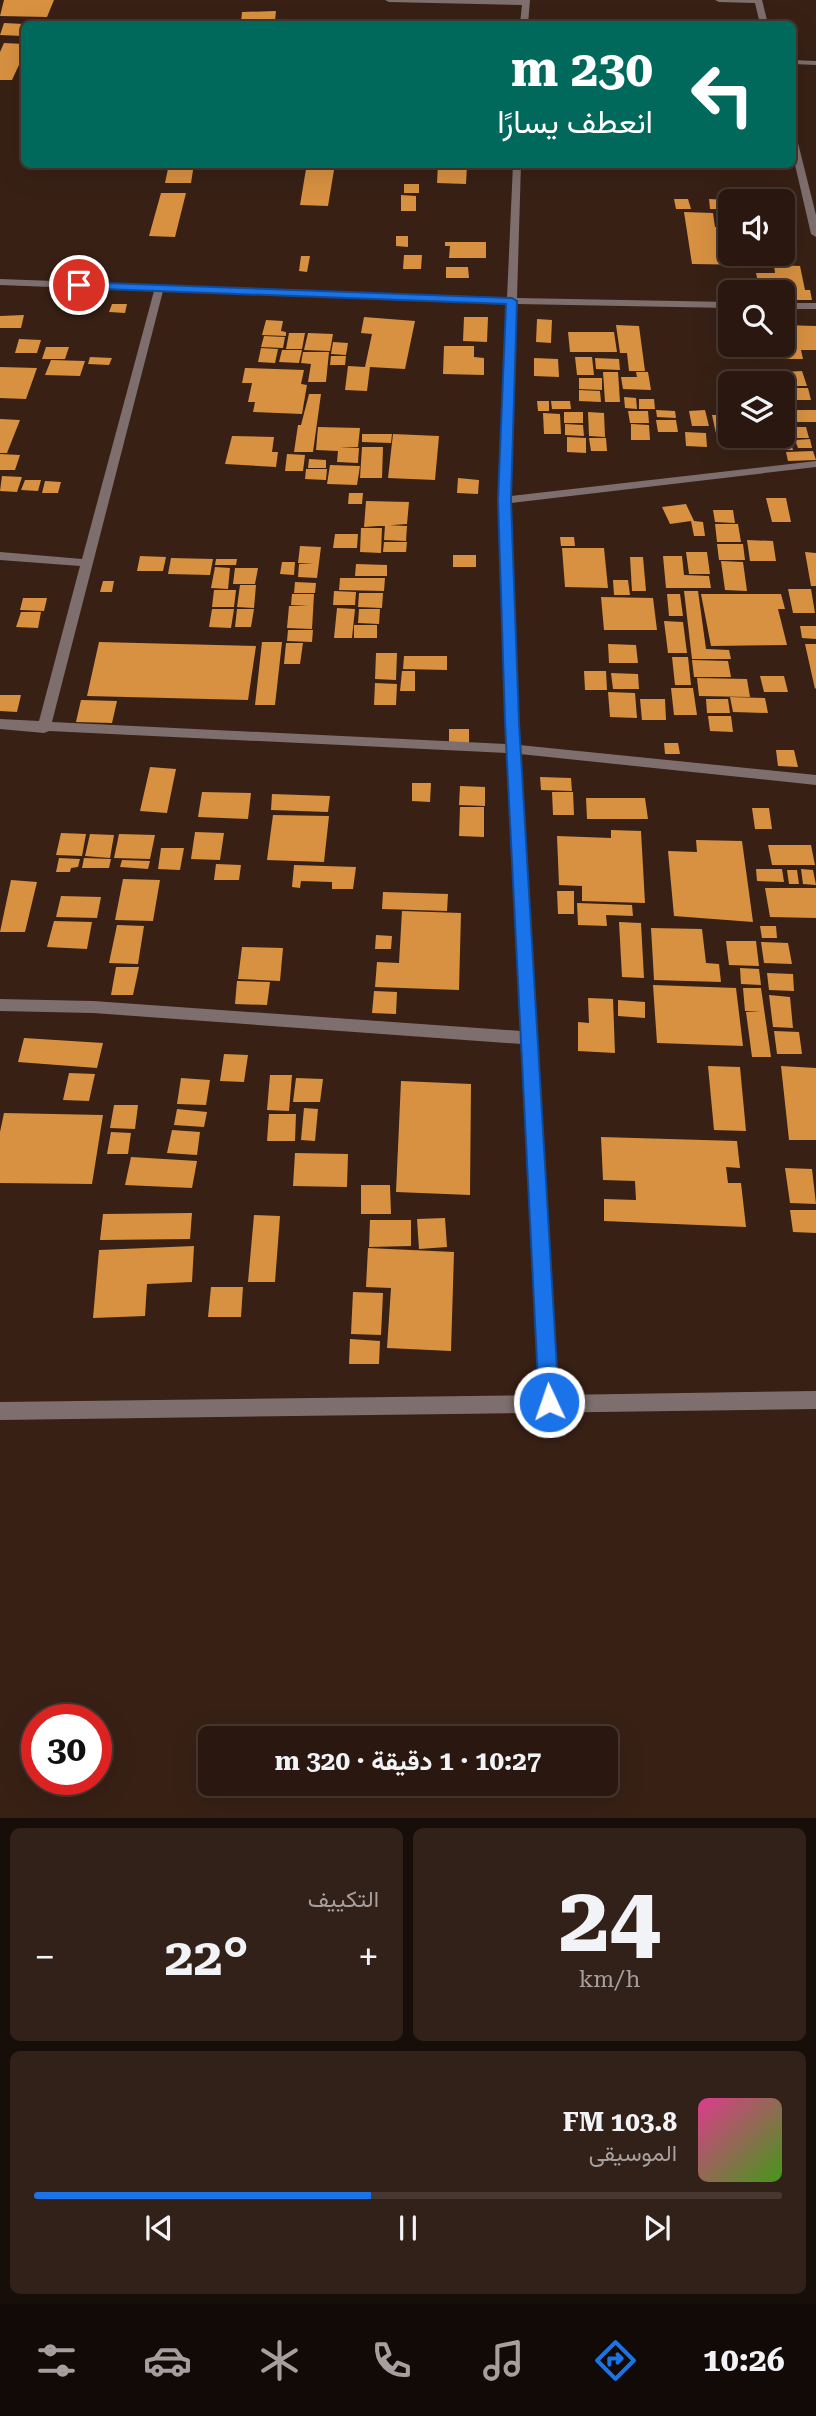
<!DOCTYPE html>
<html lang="ar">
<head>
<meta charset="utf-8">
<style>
  body { margin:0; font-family:"Roboto Serif",Vazirmatn,serif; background:#322119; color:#f1f3f6; direction:rtl; height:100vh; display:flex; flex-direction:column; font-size:26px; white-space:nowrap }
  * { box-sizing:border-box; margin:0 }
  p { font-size:23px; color:#a5a09f }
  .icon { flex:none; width:38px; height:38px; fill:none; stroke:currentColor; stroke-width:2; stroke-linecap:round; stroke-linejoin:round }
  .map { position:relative; height:1818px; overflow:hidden; direction:ltr }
  .drawer { display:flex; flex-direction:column; gap:10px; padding:10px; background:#170d09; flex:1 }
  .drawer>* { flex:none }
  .top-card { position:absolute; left:21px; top:21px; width:775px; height:147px; border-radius:10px; box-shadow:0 7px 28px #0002,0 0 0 2px #463730; direction:rtl; background:#00695c; color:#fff; overflow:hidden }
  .tools { position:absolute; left:718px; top:189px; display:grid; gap:14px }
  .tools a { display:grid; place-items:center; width:77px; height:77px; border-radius:10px; background:#2a1810; box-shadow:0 7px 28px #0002,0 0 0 2px #463730; font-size:35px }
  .speed { position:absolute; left:21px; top:1704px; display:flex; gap:14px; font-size:35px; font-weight:700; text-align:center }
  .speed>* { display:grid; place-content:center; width:91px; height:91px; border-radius:50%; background:#2a1810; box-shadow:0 7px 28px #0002,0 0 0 2px #463730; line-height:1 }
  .speed .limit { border:10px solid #d22; background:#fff; color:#111 }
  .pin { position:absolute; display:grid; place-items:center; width:60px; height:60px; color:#fff; margin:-30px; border:4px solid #fff; border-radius:50%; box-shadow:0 2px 7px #0007 }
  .me { position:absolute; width:77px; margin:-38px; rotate:357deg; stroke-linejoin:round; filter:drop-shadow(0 0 5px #0008) }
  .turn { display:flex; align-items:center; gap:24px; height:147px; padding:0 28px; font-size:32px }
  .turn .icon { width:91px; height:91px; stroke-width:2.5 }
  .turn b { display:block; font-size:49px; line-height:60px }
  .big { font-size:52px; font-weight:700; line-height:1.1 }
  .drawer .widget { flex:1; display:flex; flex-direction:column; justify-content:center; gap:10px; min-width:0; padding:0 24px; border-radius:10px; background:#322119 }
  .drawer .dial { align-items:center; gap:0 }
  .dial b { font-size:91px; line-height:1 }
  .song { display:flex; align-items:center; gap:21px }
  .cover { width:84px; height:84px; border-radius:10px; background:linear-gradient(135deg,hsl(330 70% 55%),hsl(100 70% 35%)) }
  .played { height:7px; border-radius:4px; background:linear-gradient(90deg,#1a73e8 45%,#463730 45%) }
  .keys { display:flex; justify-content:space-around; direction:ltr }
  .heat { display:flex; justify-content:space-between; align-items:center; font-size:38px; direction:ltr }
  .drawer .tiles { flex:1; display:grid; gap:10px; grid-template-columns:1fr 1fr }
  .widget:last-child { grid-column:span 2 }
  .trip { position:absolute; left:198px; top:1726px; width:420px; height:70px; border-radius:10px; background:#2a1810; box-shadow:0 7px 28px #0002,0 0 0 2px #463730; font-weight:700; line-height:70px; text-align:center; direction:rtl }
  .tabs { display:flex; height:112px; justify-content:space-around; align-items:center; background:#110a06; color:#a5a09f }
  .tabs .icon { width:49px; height:49px }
  .tabs .on { color:#1a73e8 }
  .tabs b { font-size:32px; color:#f1f3f6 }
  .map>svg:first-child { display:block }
  .building { fill:#d89141 }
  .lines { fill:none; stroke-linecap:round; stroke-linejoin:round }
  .minor { fill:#7e6f6e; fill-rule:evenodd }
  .route { fill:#1a73e8; stroke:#114b97; stroke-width:2 }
</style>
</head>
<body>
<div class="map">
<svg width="816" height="1818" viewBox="0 0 816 1818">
  <rect width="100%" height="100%" fill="#382015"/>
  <!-- building -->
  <path class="building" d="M4,0H54L47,17L0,16Z
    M276,11L275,21L241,22L242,12Z
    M608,20L672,21L673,24H609Z
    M4,23L24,24V36L0,35Z
    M4,43L24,44V54L12,80H0V52Z
    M169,164H194L191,183H165Z
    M438,164L467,165L466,184L437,183Z
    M306,169L334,170L328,206L300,205Z
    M404,184H419V193H404Z
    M161,193H186L175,237L149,236Z
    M401,195L416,196V211H401Z
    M674,199H688L691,209H676Z
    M709,199L730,200V209H710Z
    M684,212L713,213L715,227H730V254H752L755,265L692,264Z
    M782,216H785L792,245H782Z
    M396,236H408V247L396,246Z
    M445,242H486V258H449L450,246H445Z
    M404,255H422L421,269H403Z
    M301,256H310L307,272L299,271Z
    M774,265L800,266L805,290H810L812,300H782V292H760L756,273H775Z
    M446,267H468L469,278H446Z
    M112,304H127L125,313L109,312Z
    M24,315L21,328H0V316Z
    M364,317L415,321L405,369L370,367L367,391L345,390L348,366L365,367L372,334L361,333Z
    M464,317H488L487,342L463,341Z
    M537,319L552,320L551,343L536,342Z
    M266,320L283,321L281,331L286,332V336L262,335Z
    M616,325L639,326L645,371H629L627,353H620Z
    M782,325L816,326V350H801L803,359H775L772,345H782Z
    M568,332H614L617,352H570Z
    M289,333H305L302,349H286Z
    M308,333L333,334L330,351L304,350Z
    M264,336L285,337L283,348L261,347Z
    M19,339L41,340L37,353H15Z
    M333,342L348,343L346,355L331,354Z
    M742,345H768L770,350L744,351Z
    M444,346H474V357L484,358V375L443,374Z
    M46,347H69L65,359H42Z
    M261,348L278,349L275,363L258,362Z
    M282,350H302L299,363L279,362Z
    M303,352H329L326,382H308L311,364L301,363Z
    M331,356H346L345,365H330Z
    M90,357L112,358L109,365L88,364Z
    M575,357H592L594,375H577Z
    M534,358L558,359L559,377L534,376Z
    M595,358L619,359L620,370L596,369Z
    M51,360L85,361L80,376L45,375Z
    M0,367L37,368L26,399L0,398Z
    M245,368L304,370L301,384L307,385L302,414L253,412L255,402H248L252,383H242Z
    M802,371L807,386H787L783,372Z
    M603,372H618L620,402H605Z
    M636,372H648L651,390L623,389L621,377H637Z
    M780,372L783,383H761L758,373Z
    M579,378H602V390L579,389Z
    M789,388H808L811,400H792Z
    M579,390L600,391L601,402L579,401Z
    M309,394H321L313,452H294L298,425H301Z
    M624,397L636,398L637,409L625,408Z
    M639,399H654L655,409H639Z
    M537,401H549V411H538Z
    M551,401H570L571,409H552Z
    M656,410L675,411L676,418L657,417Z
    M705,410L709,426H692L689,411Z
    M786,410H816V422H789Z
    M628,411H648L649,423H630Z
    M564,412H583V423H564Z
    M588,412L604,413L605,437L589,436Z
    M543,413L560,414L561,434H544Z
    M712,415H730V438H717Z
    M0,419L20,420L7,453H0Z
    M656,420H676L678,432H658Z
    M565,424L583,425L584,436L565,435Z
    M631,424L649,425L650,440H631Z
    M318,427L360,428L358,447L339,448H359L358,463L337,462L338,451L316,450Z
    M782,427H786L793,450H779L775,436H782Z
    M790,427H806L809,438H793Z
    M685,432L706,433L707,447L686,446Z
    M362,434H392L391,443L362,442Z
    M393,434L439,436L435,480L388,478Z
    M232,436L274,437L272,452H278L276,467L225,464Z
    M567,437L586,438V453L567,452Z
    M589,438H606L607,451H591Z
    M810,439L812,448H798L795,440Z
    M362,447H383L382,478H360Z
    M813,451L816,460L788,461L786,452Z
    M0,454L20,455L15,470H0Z
    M287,454L305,455L303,471H285Z
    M309,459L326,460V468H308Z
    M330,465L360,466L357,485L327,484Z
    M306,469H327L326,480L305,479Z
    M2,476L22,477L17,492L0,491Z
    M458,478L479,480L478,494L457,493Z
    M25,480H41L38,491L21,490Z
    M45,481L61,482L58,493H42Z
    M349,493H363L362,504H348Z
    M766,498H786L791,522H772Z
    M366,501L409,502L407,524L364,527Z
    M686,504L694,521L703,522L705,536H694L691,521L670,524L662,507Z
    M713,510H733L735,523L715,522Z
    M715,524H738L741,542H717Z
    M385,525L407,526L406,541L384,540Z
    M361,528H382L381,553L360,552Z
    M335,534H358L357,548H333Z
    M560,537H574L575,546H561Z
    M747,540L773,541L776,561H750Z
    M384,542H407L406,552H383Z
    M717,544H743L745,560H719Z
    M300,546L321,547L317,578L298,577L299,564H314L298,563Z
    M562,548H604L608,588L565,587Z
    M686,552H707L710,574H689Z
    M805,552L816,553V586H811Z
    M453,555H476V567H453Z
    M140,556L166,557L163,571H137Z
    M663,556H682L684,575L709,576L711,588H666Z
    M630,557H643L646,591H632Z
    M171,558L213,559L210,575L168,574Z
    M216,559H237L236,565H215Z
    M721,561L743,562L747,591L725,590Z
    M282,562H295L294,575L280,574Z
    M356,564L387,565V576H355Z
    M215,567L230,568L228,589L211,588Z
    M235,568H258L255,584H233Z
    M340,578H385L384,591L339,590Z
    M613,580H628L630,595H614Z
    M103,581H114L112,592H100Z
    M295,582L316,583L315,593H294Z
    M240,585H256L254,608L237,607Z
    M788,589H811L815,613H793Z
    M214,590H236L234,607H212Z
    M334,591L356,592L355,605H333Z
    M684,591H698L706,649L729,650L731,659H692Z
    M359,593H383L382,608L358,607Z
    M292,594H314L312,629L287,628L289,606H309L291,605Z
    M667,594H680L683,616H669Z
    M701,594H781L785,609H778L787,645L711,646Z
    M601,597L653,598L657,630H604Z
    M23,598H47L44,611L20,610Z
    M337,608L355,609L352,638H334Z
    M212,609H234L231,628L209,627Z
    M237,609H254L251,627H235Z
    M359,609H380L379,624L358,623Z
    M21,612H41L38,628L16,627Z
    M664,621L683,622L687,653H668Z
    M354,625H377V638H354Z
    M800,626H816V639L802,638Z
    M288,630H313L312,642L287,641Z
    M99,642L256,646L248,700L87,696Z
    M262,642H282L275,705H255Z
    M286,643H303L300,664H284Z
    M608,644L636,645L638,663H609Z
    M805,644H816V688L815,689Z
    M376,653H397L396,680L375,679Z
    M404,656H447V670L403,669Z
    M672,657H688L691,685H675Z
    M692,660L728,661L731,677H694Z
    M402,671H415V691H400Z
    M584,671H606L607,690H585Z
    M611,673L638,674L639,689H613Z
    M760,676H784L788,692H764Z
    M697,678L747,679L750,697L699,696Z
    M375,683L397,684L396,705H374Z
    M671,688H693L697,715H674Z
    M608,692L635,693L637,718L610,717Z
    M0,695H21L17,712L0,711Z
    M730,697L765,698L768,713L733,712Z
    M640,699H665L666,720H642Z
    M706,699H728L730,713H707Z
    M81,700L117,701L112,723L76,722Z
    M708,716H731L733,732L710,731Z
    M449,729H469V743H449Z
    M664,743H678L680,754H665Z
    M776,750H794L798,767L778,766Z
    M150,767L176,769L167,813L140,811Z
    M540,777L571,778L572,791L541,790Z
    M412,783H431L430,802L412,801Z
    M460,786L485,787V806L459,805Z
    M202,792L251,793L248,819L198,817Z
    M552,792H573L574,815H553Z
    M272,794L330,796L328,812L271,810Z
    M586,798H645L648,819H587Z
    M460,807H484V837L459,836Z
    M752,808H769L772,829H755Z
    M273,815L329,816L324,862L267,860Z
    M611,830L641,831L645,903L582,901V886L559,885L557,836L611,838Z
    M195,832L224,833L220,860L191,859Z
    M61,833L86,834L82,856L56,855Z
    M90,834L114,835L110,858L85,856Z
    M119,834L155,835L150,859L114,858Z
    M696,840L742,841L753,922L674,916L668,851L697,852Z
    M768,845H811L815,865H772Z
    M161,848H184L180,870L158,869Z
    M59,858L80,859L78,867L71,868L70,872H56Z
    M84,858L111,859L109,868H82Z
    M122,860L150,861L148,869L120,867Z
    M216,864L241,865L239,880H214Z
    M294,865L356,867L353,889H332V882L301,881L300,888L292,887Z
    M756,869H782L784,882L757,881Z
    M801,869L813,870L816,885L803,884Z
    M787,870H797L799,884H789Z
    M123,879L160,880L153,921L115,920Z
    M11,880L37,882L25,932H0Z
    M765,888H816V918L770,917Z
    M557,891H574V914H558Z
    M383,892L448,894L447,911L382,909Z
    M61,896L101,897L97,918L56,917Z
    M577,903L632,905L633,916L606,915L607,926L578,925Z
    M402,911L461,913L459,990L375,987L377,962L399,963Z
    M54,921L92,922L87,949L47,947Z
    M619,922L641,923L644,978L622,977Z
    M117,925L144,926L138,964L109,963Z
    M760,926H776L777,938H762Z
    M651,928L702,929L706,963L719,964L721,982L654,980Z
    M376,935L392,936L391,949H375Z
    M726,941H756L759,966L729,965Z
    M761,942L788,943L792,964L764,963Z
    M242,947L283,948L280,981L238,979Z
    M116,967H139L133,995H111Z
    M740,968L759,969L761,985L741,984Z
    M767,973L793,974L794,991L769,990Z
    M237,981L270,982L267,1005L235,1004Z
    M653,985L736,988L743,1046L657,1043Z
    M743,988H761L771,1057H752L746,1012L760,1011H745Z
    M374,991L397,992L396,1014L372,1013Z
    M769,995L790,997L793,1028L773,1027Z
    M588,998L613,999L615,1053L578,1051V1022L589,1023Z
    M618,1000L645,1002V1018L618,1016Z
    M774,1031L799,1032L802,1054H777Z
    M24,1038L103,1043L97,1068L18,1062Z
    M224,1054L248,1055L244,1082L220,1081Z
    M708,1066L740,1067L746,1131L714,1130Z
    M781,1066L816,1068V1140H789Z
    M69,1073L95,1074L89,1101L63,1100Z
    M270,1075H292L289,1111L267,1110Z
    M181,1078L210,1080L206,1105L177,1104Z
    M296,1078L323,1079L320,1102H293Z
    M401,1081L471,1084L470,1195L396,1192Z
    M114,1105H138L135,1129L110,1128Z
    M304,1108L318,1109L315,1141L301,1140Z
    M177,1109L207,1112L204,1127L174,1125Z
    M4,1113L103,1115L92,1184L0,1183V1132Z
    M269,1114H296L295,1141H267Z
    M172,1130L200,1132L197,1155L167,1153Z
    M111,1132L131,1133L128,1154H107Z
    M601,1137L737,1141L740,1168L726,1167L728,1183H741L746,1227L604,1221V1199L636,1200L635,1181L603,1180Z
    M295,1153L348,1154L347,1187L293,1186Z
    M131,1157L197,1161L192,1188L125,1185Z
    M785,1168L812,1169L816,1204L790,1203Z
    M361,1185H390L391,1214H361Z
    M790,1210H816V1233L793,1232Z
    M192,1213L190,1239L100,1240L103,1214Z
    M254,1215L280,1216L275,1282H248Z
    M445,1218L447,1247L419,1249L417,1219Z
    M370,1220H411V1246L369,1247Z
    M194,1246L192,1282L147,1284L145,1316L93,1318L99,1250Z
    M368,1248L454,1252L451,1351L387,1348L391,1288L366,1287Z
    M211,1287H243L241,1317H208Z
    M353,1292L383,1293L381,1335L351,1334Z
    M350,1339L380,1341L379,1364H349Z"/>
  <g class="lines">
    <!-- minor -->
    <path class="minor" d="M385,0H530L528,24H520L522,5L389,2Z
      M715,0H762L768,24H760L755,3L719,2Z
      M793,60L816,61V65L793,64Z
      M793,136L797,139L816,215V237L811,234L793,156Z
      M513,164H521L517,298L730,302V308L517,304L511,496L816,461V467L511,503L519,745L816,775V785L520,754L557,1395L816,1391V1409L0,1420V1402L540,1395L522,1044L93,1013L0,1011V999L93,1001L521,1031L507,753L49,731L44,733L0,729V719L39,721L80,566L0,560V552L82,559L154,291L0,285V279L507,298ZM163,291L507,304L499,500L506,744L52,722Z
      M782,303H816V309H782Z"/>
  </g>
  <!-- route -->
  <path class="route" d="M79,282L512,298L517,301L511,500L519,722L559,1402L556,1409L549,1412L542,1409L539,1402L505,722L498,500L506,304L76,288L74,285Z"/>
</svg>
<div class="tools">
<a><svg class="icon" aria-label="sound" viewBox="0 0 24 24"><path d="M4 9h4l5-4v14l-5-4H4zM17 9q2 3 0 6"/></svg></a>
<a><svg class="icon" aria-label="search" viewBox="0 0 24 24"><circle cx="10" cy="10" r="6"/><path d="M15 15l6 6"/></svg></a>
<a><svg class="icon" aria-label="layers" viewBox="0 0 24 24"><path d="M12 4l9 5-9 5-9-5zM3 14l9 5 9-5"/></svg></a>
</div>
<div class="speed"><div class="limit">30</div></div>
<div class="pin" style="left:79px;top:285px;background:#d93025"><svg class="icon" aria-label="arrive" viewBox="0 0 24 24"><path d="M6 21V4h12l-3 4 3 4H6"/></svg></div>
<svg class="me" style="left:549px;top:1402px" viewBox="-20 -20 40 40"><circle r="17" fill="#1a73e8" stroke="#fff" stroke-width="3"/><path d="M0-11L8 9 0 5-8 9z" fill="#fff"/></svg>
<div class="trip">10:27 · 1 دقيقة · 320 m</div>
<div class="top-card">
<div class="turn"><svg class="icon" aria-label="left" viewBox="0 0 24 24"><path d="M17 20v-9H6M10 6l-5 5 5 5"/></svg><div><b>230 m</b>انعطف يسارًا</div></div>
</div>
</div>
<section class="drawer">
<div class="tiles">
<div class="widget dial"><b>24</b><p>km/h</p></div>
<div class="widget"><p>التكييف</p>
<div class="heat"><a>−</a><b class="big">22°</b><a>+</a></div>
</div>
<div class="widget">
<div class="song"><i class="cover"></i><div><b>103.8 FM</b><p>الموسيقى</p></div></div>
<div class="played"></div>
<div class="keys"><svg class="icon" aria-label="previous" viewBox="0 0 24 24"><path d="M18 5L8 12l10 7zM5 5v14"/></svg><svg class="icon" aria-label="pause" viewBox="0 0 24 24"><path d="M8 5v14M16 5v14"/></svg><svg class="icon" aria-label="next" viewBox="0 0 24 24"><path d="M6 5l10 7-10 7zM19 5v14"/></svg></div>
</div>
</div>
</section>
<nav class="tabs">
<b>10:26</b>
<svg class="icon on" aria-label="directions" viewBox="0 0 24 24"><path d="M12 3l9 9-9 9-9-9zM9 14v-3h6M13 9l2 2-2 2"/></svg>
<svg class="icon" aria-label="music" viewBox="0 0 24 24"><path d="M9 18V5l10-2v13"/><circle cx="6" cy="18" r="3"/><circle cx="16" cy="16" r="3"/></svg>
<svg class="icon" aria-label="phone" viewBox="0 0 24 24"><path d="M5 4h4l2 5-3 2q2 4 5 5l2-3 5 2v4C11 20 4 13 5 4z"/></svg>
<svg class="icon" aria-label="climate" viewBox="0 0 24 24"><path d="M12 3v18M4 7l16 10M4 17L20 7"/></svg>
<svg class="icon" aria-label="car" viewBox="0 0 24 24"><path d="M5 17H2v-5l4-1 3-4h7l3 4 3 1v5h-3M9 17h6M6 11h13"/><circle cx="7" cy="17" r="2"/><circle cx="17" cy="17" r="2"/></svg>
<svg class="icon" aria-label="filters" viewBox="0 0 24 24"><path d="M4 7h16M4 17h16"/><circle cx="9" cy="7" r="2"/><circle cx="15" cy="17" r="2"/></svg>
</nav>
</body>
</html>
